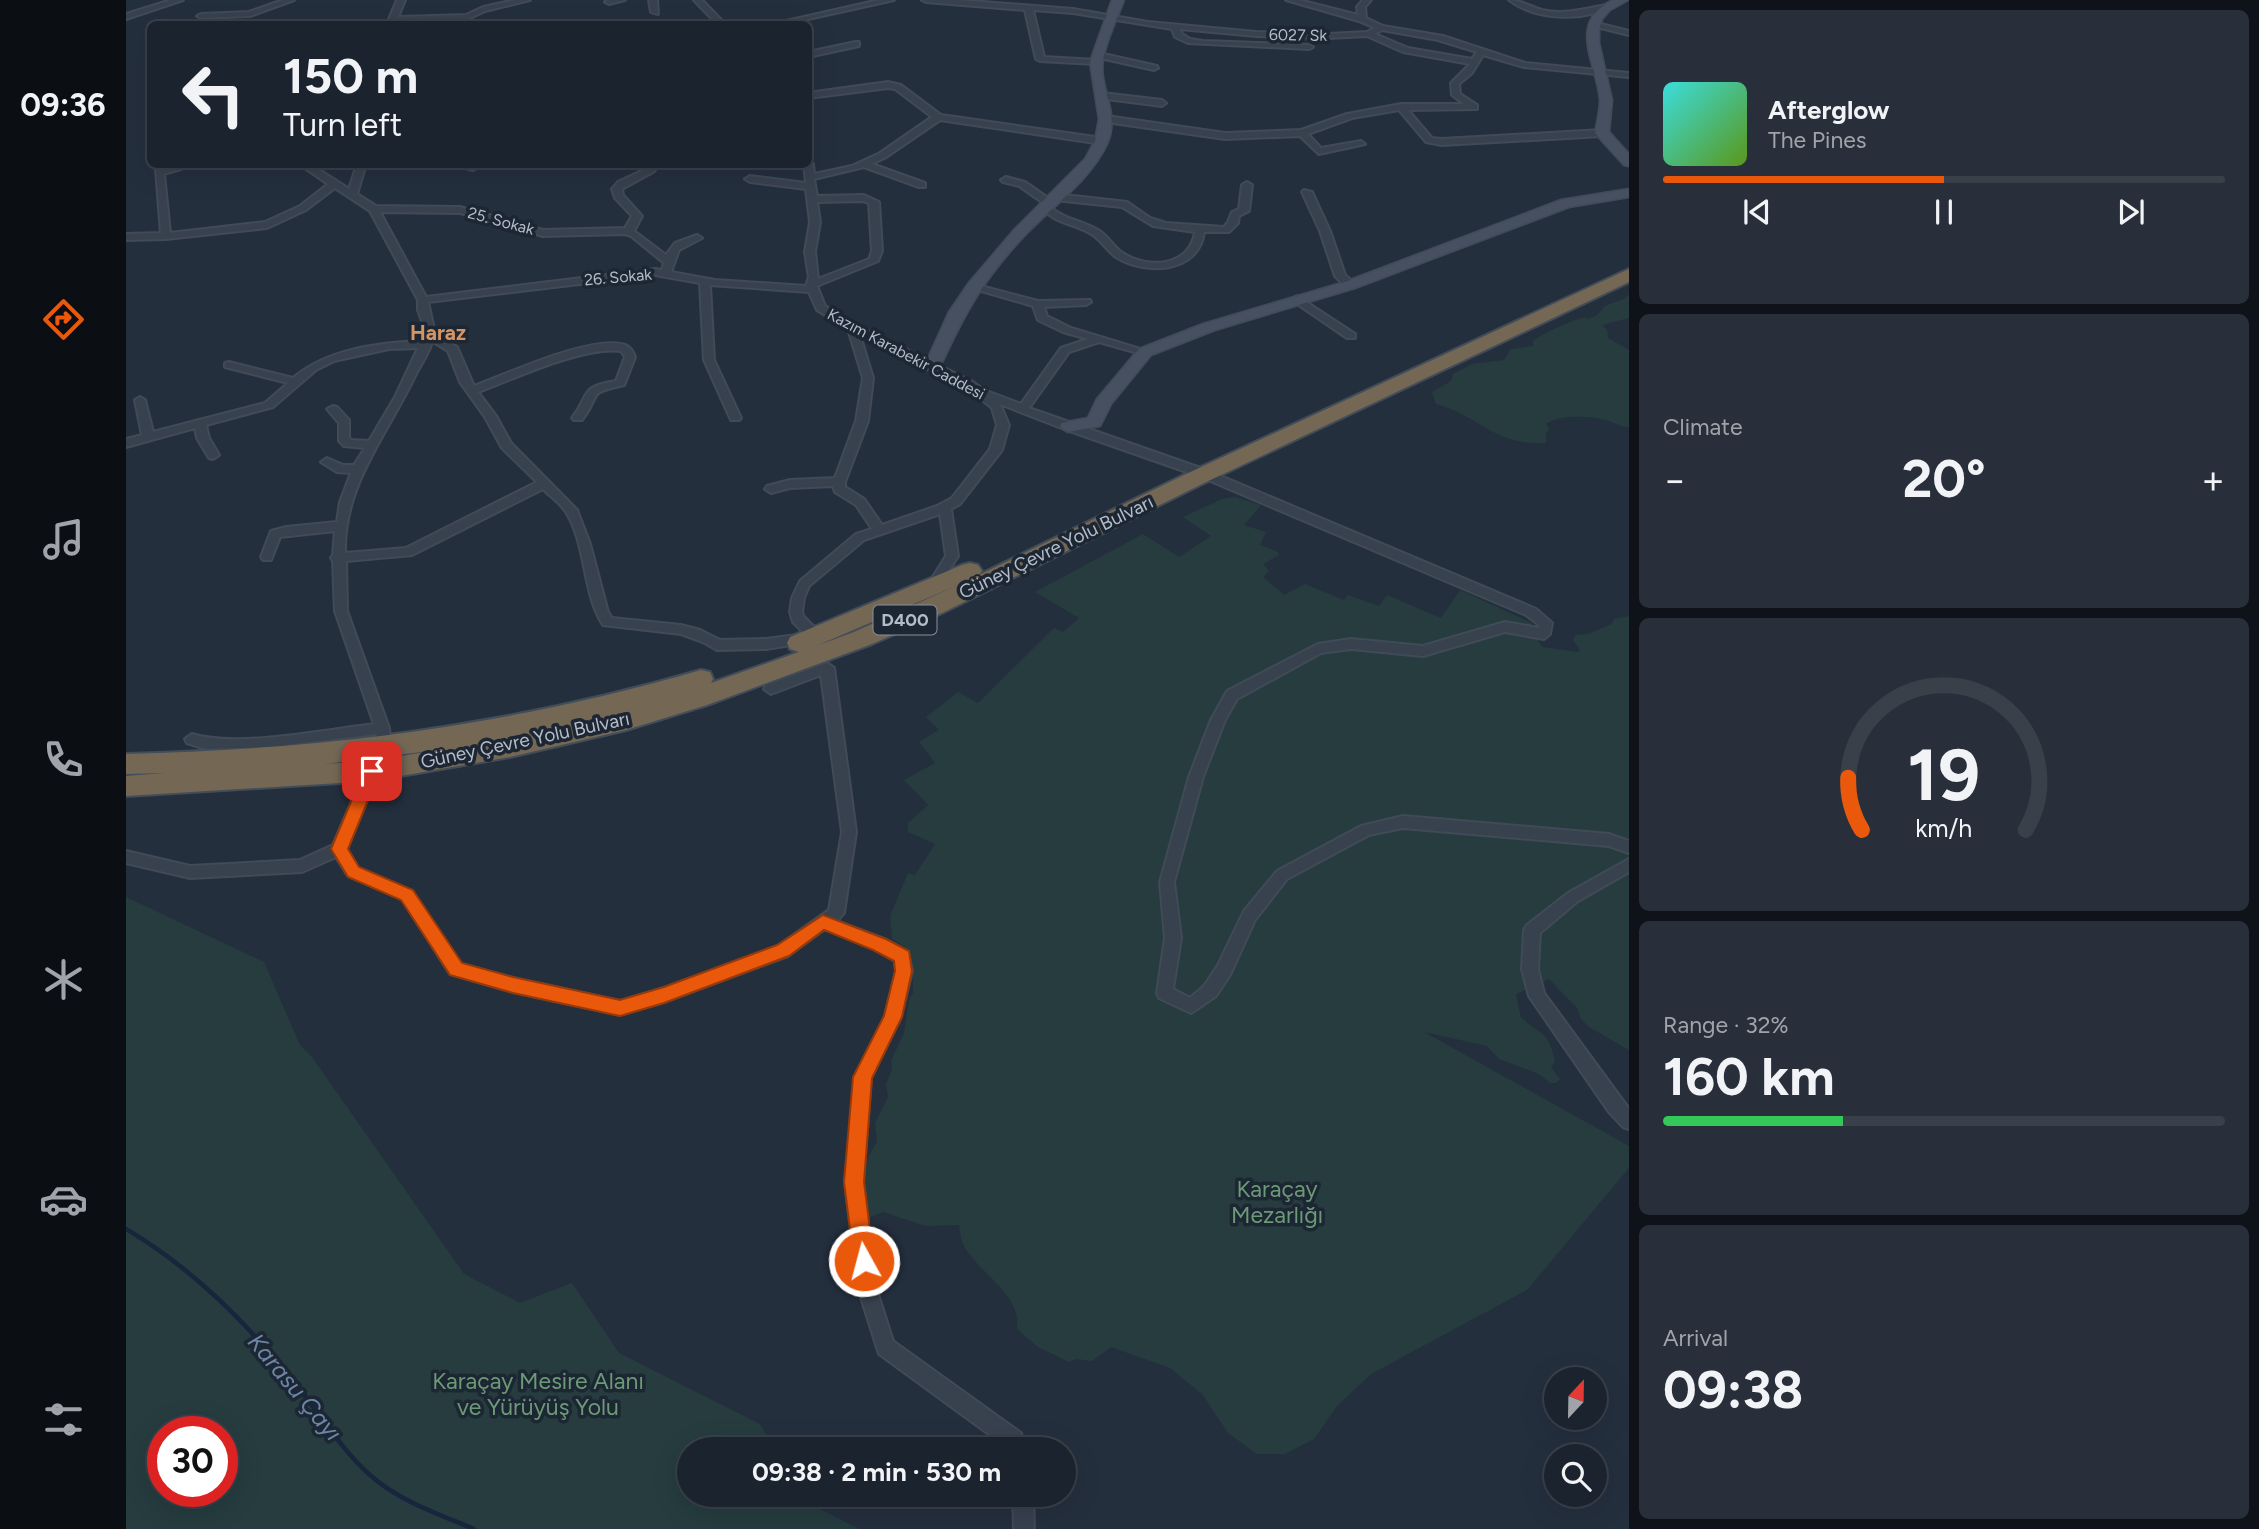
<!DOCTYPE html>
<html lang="en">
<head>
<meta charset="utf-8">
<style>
  body { margin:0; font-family:Figtree,sans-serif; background:#282f3a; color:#f1f3f6; height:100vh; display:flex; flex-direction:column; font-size:26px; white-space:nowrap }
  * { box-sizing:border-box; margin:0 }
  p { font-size:23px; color:#a0a4aa }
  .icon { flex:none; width:38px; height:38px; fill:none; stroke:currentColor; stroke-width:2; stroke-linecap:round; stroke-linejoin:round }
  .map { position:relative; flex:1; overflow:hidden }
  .details { display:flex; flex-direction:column; gap:10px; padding:10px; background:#0f1319; width:630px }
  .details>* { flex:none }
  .guide { position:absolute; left:21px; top:21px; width:665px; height:147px; border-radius:10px; box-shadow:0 7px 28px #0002,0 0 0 2px #39404a; background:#1b232e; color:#f1f3f6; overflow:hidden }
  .needle { width:46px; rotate:22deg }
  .tools { position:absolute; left:1418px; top:1367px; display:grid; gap:14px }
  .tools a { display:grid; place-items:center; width:63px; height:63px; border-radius:50%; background:#1b232e; box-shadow:0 7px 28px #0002,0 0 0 2px #39404a; font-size:35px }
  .speed { position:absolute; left:21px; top:1416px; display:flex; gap:14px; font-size:35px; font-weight:700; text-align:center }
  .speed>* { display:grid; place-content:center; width:91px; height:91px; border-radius:50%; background:#1b232e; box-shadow:0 7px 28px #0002,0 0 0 2px #39404a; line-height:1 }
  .speed .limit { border:10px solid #d22; background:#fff; color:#111 }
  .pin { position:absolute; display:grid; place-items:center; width:60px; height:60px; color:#fff; margin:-30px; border-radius:14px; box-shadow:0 4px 10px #0006 }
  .me { position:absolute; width:77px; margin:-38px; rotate:353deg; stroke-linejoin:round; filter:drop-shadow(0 0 5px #0008) }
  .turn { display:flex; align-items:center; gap:24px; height:147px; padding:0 21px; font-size:32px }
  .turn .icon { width:91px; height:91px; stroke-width:2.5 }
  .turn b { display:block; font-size:49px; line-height:60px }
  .big { font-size:52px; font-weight:700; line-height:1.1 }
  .details .tile { flex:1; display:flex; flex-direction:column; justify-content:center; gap:10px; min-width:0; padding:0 24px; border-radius:10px; background:#282f3a }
  .details .dial { align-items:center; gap:0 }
  .dial svg { height:182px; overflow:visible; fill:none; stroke:#39404a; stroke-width:7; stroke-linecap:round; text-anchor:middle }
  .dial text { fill:#f1f3f6; stroke:none }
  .song { display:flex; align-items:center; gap:21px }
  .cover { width:84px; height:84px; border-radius:10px; background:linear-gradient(135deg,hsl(180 70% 55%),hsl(90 70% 35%)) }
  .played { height:7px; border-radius:4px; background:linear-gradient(90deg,#ea580c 50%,#39404a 50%) }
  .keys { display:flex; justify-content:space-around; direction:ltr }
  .heat { display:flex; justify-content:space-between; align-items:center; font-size:38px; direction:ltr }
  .charge { height:10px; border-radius:5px; background:linear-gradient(90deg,#34c759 32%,#39404a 0) }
  .trip { position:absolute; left:551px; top:1437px; width:399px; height:70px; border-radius:35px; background:#1b232e; box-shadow:0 7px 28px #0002,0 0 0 2px #39404a; font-weight:700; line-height:70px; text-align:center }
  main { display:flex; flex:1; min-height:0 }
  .dock { display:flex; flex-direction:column; width:126px; justify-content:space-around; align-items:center; background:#0b0e12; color:#a0a4aa }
  .dock .icon { width:49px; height:49px }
  .dock .current { color:#ea580c }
  .dock b { font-size:32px; color:#f1f3f6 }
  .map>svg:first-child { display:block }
  .green { fill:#263c3f; fill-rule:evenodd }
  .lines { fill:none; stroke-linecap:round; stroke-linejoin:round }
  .stream { stroke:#17263c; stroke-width:4.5 }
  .street-casing { stroke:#414a57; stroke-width:4 }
  .secondary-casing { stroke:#414a57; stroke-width:3 }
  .highway-casing { stroke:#434c59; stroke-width:4 }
  .street { fill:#38414e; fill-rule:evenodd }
  .secondary { fill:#465061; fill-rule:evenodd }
  .highway { fill:#746855; fill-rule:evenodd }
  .route { fill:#ea580c; stroke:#983908; stroke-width:2 }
  .labels { text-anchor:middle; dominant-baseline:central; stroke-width:7; stroke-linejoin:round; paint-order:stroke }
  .far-street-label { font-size:16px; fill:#b4bcc9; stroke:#1d2633 }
  .shield { fill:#1d2633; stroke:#878f9c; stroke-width:2 }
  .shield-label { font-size:18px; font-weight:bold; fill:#b4bcc9 }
  .street-label { font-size:19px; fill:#b4bcc9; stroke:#1d2633 }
  .far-district-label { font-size:21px; font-weight:bold; fill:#d59563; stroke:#1d2633 }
  .near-park-label { font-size:23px; fill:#6b9a76; stroke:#1d2633 }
  .near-water-label { font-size:24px; font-style:italic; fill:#6d86a8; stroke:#1d2633 }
</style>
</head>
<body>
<main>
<nav class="dock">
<b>09:36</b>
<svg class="icon current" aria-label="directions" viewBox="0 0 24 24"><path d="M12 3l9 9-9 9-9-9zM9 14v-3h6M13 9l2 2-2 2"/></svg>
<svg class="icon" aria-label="music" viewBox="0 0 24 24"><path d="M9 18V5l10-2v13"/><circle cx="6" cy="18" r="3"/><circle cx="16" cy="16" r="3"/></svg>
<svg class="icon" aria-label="phone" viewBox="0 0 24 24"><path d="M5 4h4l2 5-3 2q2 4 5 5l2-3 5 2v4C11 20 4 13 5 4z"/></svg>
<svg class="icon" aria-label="climate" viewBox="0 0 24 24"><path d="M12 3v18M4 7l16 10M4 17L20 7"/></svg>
<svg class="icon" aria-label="car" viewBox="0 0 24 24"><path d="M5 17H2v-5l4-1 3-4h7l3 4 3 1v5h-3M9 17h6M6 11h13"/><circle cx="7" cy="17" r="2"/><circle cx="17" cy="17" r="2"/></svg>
<svg class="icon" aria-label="filters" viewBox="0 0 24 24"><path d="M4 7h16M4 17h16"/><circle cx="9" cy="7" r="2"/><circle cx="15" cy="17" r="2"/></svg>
</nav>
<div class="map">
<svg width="1503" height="1529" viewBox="0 0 1503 1529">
  <rect width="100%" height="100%" fill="#242f3e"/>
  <!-- green -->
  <path class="green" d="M1503,294V318L1476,325L1481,330L1482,338L1503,350V427C1493,427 1486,421 1476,419C1460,416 1433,415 1420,424L1423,429L1420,434V443C1368,446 1352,415 1310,404L1306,392L1325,381L1327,374L1346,364L1378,360L1385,349L1407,346V341C1416,334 1444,321 1456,318C1465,317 1458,321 1467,317C1473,315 1475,310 1479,306C1486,302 1497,302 1503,294Z
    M1109,497L1135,505L1118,525L1140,532L1134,545L1152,552L1153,555L1137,564L1143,571L1137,577L1158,595L1179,584L1218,600L1222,595L1253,606L1261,595L1315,618L1334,590L1406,623L1405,628L1416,647L1451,652L1454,650L1447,640L1450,635L1462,634L1486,624L1488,619L1503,616V1050L1463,1027L1455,1019L1451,1008L1423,979L1390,994L1395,1018C1417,1036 1423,1032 1429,1062L1425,1067L1434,1079L1430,1083H1424L1413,1074L1373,1059L1361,1046L1298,1032L1503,1146V1168L1401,1290L1245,1374L1211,1406L1188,1439L1159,1454H1131L1102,1433L1076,1394L1044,1368L985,1347L966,1361L950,1359L943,1362L912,1347L891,1329C896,1294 853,1274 838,1246C835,1240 834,1232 833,1225L799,1226L757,1212L744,1217L738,1214L735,1198L742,1157L751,1142L749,1123L762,1097L760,1084L766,1069L765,1061L778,1033L783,1000L787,993V974L782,953L779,947L766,939L764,916L782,873L789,875L809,844L782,832V823L802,805L778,780L809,763L793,742L813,730L800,717L832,692L852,703L928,628L937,632L953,618L909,592L1017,534L1053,557L1085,536L1057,517L1096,499Z
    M0,897L138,962L174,1045L186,1057L338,1274L394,1303L446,1283L493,1353L634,1424L649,1449H564V1494L677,1495L682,1503L733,1529H0ZM37,1432H96V1491H37Z"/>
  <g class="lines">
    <!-- stream -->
    <path class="stream" d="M0,1229C69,1270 123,1325 173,1388C196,1417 216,1450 244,1475C273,1501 312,1514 348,1529"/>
    <!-- street casing -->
    <g class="street-casing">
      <path id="street" d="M45,0H57L0,19V14Z
        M157,0H168L124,16L75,18L71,16L75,14L123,12Z
        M271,0H279L272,17L340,15L357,7L389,0H404L359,11L342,19L270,21L269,24H261Z
        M482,0H499L483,4L479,2Z
        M523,0H531L532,14L525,12Z
        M568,0H576L599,24H591Z
        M753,0H768L660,24H647Z
        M796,0H831L947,9L1022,22L1130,32L1202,34L1241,32L1249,28L1233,21L1160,0H1173L1232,15L1231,7L1237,0H1245L1239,7L1240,18L1257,26L1317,36L1399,63L1503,73V77L1398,67L1357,55L1346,73L1333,84L1334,94L1351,105V109L1282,110L1306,138L1316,139L1476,130L1480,133L1476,136L1316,145L1300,142L1273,110L1226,118L1182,134L1195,148L1235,141L1239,144L1193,154L1174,136L1099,139L980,122L976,119L980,116L1099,133L1175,130L1221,114L1275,104H1338L1326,95L1325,83L1344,64L1277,52L1241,36L1202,38L1130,36L1054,29L1056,34L1064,39L1077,41L1183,45L1187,47L1183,49L1062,43L1049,37L1046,29L947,13L907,10L918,57L970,60L974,62L970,64L914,61L910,59L899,10L800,2ZM1256,30L1312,40L1351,52L1346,59L1282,48L1249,34Z
        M1383,0C1395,0 1405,7 1416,10C1437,15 1459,9 1480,5L1484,7C1456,22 1409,20 1383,0Z
        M1467,22L1503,31V35L1467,26Z
        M730,42H733V46L682,57V52Z
        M973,53L1031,66L1032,68L1028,70L970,57V53Z
        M762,82L775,85L815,115L976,138L980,141L976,144L814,120L760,157L746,164L799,183V187H793L738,167L688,179L691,196L738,195L753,202L756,251L752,261L691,286L699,306L720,320L847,382L858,390L895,404L935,348L962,339L937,332L912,320L907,306L842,287L847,284L912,301L964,300L965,302L960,305L918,307L921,316L945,328L1024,352L1019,355L973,342L943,352L903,408L1083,471L1410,609L1426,623L1424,634L1418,639L1379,632L1297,656L1225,649L1195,653L1111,699L1099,720L1077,777L1048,882L1055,938L1047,989L1064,998L1078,986L1092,965L1118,911L1151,871L1235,826L1277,816L1483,834L1503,841V853L1483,846L1277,828L1243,835L1161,879L1129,920L1104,975L1090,996L1065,1013L1033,998L1031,993L1039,938L1034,882L1063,777L1085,720L1101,691L1192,644L1225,639L1297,646L1379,622L1413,628V625L1400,615L1075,477L938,429L874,404L883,425L876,450L834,504L825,509L832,556L810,591L806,592L800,588L820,556L814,514L738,540L683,586L678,598L676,612L678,617L695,634L696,637L695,640L640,649L591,650L577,642L555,634L477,625C456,592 461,546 440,512C435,504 424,496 417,489L286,555L220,561L221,611L263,728L265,747L263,751H253L250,734L143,747L80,749L61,743L59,739L66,734C110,748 200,730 248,724L209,611L207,561L205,558L207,555L209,531L154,537L145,560H137L135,557L145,531L160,527L211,522L214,502L225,473L211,472L195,462L201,458L217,465H228L239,448L218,446L213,441V423L201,409L207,406L211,407L223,420V437L225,440L243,441L269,397L292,348L263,349L208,361L190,370L147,407L80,425L83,438L93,455L87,459L83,458L71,438L69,428L0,447V439L16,435L9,400L14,397L19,400L27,432L139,403L162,383L99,367V363L103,362L167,378C202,349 251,343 295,341L300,332L292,310V300L244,211L209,188L180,210L141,228L40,239L0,240V234L35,233L30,170L53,164H71L38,174L44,233L139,222L174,206L202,184L173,164H184L223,189L231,164H240L231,194L250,206L334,207L417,230L499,228L506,216L489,198L486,189L492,182L524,167L529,170L527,172L496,189L497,195L516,216L508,231L540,255L549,243L571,235L576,238L553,250L545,272L589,280L680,286L683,277L679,252L684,222L680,189L624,182L619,179L624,176L680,183L678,164H682V161L687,164L688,174L726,166L754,153L806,117L769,89L762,88L682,98V93ZM737,201L743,203L746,251L743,259L692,279L689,252L694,222L691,202ZM254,212L334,213L417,236L499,234L505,236L538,263L536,270L529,269L300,297ZM529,275L574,283L578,360L605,420H613L615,418L588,360L584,285L683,292L691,310L722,329L737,378L730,421L709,478L664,480L641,486L639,489L645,493L664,488L707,486L709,492L730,505L746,529L730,534L674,581L666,598L664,612L667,622L679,634L640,639L594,640L574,630L555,625L486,618L482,612L464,544L451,510L385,443L370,416L352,392C390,378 457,346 495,351L499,357L490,381C452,387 465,394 446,418L448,420H456C477,393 458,394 498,385L499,383L509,357C507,352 505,347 499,345C467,334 381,374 348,386L331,347L309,334L302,302ZM734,335L839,386L866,408L871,425L864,449L826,498L811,506L756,525L738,499L719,487V482L742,421L747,378ZM306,341L322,351L334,382L359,417L376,448L411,482L280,548L219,553C217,485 263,432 290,374C295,364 305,350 306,341Z
        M976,93L1036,100L1040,103L1036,106L973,98V94Z
        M324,164H348L352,167L347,170Z
        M880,177L899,182L926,201L928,203L923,206C941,221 953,219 972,230C981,235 986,245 995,252C1021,270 1064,267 1069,232L1027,226L996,207L929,200L924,197L929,194L1001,202L1024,218L1040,223L1098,227L1102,222L1106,212L1113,209L1116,185L1121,182L1126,185L1123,211L1113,216L1112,223L1103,232H1078C1073,273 1020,276 990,257C981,251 976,241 967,235C948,223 931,225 914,207L919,204L893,186L877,182L875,180Z
        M1178,190L1186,192L1204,231L1219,275L1228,283V287H1220L1209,276L1194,231L1176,192Z
        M1171,296L1229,334V338H1221L1167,301L1166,299Z
        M701,663L708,668L730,832L718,913L711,921L759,939L782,952L786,971L775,1017L745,1078L737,1182L750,1288L767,1341L895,1433L900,1449H880L879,1446L753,1354L732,1288L719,1182L729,1077L759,1016L770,971L769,961L749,949L699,929L662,956L538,1002L494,1015L387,992L324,974L276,899L222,876L210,857L176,872L64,878L0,863V851L64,866L174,860L207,845L239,771L241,767H251L253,771L221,849L232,868L286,891L335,964L387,978L494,1001L538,988L652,946L703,910L716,832L695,675L645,694L638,689L640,685Z
        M1503,859V872L1452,901L1414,933L1412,969L1418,993L1503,1109V1129L1497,1127L1483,1112L1403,996L1396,969L1398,930L1401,925L1442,893Z
        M887,1494H907L908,1529H888Z"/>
    </g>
    <!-- secondary casing -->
    <g class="secondary-casing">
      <path id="secondary" d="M986,0H998C991,19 980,40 977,60C972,87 995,113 981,144C965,179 927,206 900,234C858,278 839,312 814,367L812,370H800L798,367L823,312L842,284L888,230L959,159L969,141L973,119L964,62Z
        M1487,0H1502L1484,10L1476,19L1473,30V43L1486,100L1483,132L1503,154V166L1498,165L1469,133C1471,122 1474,111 1474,100C1471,63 1440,23 1487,0Z
        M1503,189V197L1443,207L1229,288L1089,330L1025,355L985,404L974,426L942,432L934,427L936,423L962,418L971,399L1013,349L1077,324L1219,282L1435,200Z"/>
    </g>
    <!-- highway casing -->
    <g class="highway-casing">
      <path id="highway" d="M1503,269V282L1076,484L816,613L746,644L581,705L500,730L384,757L246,781L0,796V776L38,773L0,774V754C200,749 382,726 575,670L584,672L587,679L585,683L673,652L664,649L661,643L664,637L836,565L844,563L852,565L856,571L853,575L1060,474ZM832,585L728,632L690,646ZM311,750L246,761L198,764Z"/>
    </g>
    <!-- street -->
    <use href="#street" class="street"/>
    <!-- secondary -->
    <use href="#secondary" class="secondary"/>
    <!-- highway -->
    <use href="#highway" class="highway"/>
  </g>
  <!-- route -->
  <path class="route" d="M246,764L254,771L222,849L233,867L287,890L336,963L387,977L494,1000L538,987L651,945L697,915L760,939L783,951L786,971L776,1017L746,1078L738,1182L748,1261L745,1269L738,1272L731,1269L728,1261L718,1182L727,1077L758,1016L769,971L768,961L747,950L698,930L663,956L538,1003L494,1016L387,993L324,975L275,900L222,877L205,849L238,771Z"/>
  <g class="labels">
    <!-- far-street labels -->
    <g class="far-street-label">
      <text transform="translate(1172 35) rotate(1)">6027 Sk</text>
      <text transform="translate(375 221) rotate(15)">25. Sokak</text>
      <text transform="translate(492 277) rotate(-5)">26. Sokak</text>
      <text transform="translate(780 354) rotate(28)">Kazım Karabekir Caddesi</text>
    </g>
    <!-- shield labels -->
    <rect class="shield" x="747.5" y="605.5" width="63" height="29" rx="5"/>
    <g class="shield-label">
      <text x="779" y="620">D400</text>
    </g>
    <!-- street labels -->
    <g class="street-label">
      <text transform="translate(930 547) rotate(-26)">Güney Çevre Yolu Bulvarı</text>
      <text transform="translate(399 740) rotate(-12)">Güney Çevre Yolu Bulvarı</text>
    </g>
    <!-- far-district labels -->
    <g class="far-district-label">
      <text x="312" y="332">Haraz</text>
    </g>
    <!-- near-park labels -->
    <g class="near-park-label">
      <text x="1151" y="1189">Karaçay<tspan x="1151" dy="26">Mezarlığı</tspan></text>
      <text x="412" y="1381">Karaçay Mesire Alanı<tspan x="412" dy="26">ve Yürüyüş Yolu</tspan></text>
    </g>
    <!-- near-water labels -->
    <g class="near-water-label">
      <text transform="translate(169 1387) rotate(50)">Karasu Çayı</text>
    </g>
  </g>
</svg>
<div class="tools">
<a><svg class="needle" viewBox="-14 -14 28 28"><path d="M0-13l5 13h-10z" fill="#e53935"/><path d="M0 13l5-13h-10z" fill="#a0a4aa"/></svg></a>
<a><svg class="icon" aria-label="search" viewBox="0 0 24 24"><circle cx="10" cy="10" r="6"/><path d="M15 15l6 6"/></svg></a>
</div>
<div class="speed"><div class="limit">30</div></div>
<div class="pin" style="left:246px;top:771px;background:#d93025"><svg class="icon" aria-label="arrive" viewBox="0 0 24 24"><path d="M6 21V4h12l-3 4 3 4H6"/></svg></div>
<svg class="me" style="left:738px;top:1261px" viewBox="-20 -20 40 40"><circle r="17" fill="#ea580c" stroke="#fff" stroke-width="3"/><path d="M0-11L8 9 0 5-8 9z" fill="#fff"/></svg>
<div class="trip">09:38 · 2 min · 530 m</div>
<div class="guide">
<div class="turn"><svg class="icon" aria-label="left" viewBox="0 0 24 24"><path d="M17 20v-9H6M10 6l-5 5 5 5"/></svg><div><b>150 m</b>Turn left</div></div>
</div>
</div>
<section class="details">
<div class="tile">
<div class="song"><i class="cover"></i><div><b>Afterglow</b><p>The Pines</p></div></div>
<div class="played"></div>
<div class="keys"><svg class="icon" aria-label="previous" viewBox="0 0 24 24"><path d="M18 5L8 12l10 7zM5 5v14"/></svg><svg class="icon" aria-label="pause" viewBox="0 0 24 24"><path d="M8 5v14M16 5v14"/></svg><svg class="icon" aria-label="next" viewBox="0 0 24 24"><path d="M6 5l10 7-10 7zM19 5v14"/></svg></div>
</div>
<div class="tile"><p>Climate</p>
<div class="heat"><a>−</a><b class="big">20°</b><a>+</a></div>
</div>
<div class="tile dial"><svg viewBox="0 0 100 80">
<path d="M14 69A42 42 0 1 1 86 69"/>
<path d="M14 69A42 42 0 0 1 8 46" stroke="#ea580c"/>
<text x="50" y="56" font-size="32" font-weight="700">19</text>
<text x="50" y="72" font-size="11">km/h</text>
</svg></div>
<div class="tile"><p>Range · 32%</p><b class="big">160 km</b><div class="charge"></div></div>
<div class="tile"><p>Arrival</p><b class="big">09:38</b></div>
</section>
</main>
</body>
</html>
